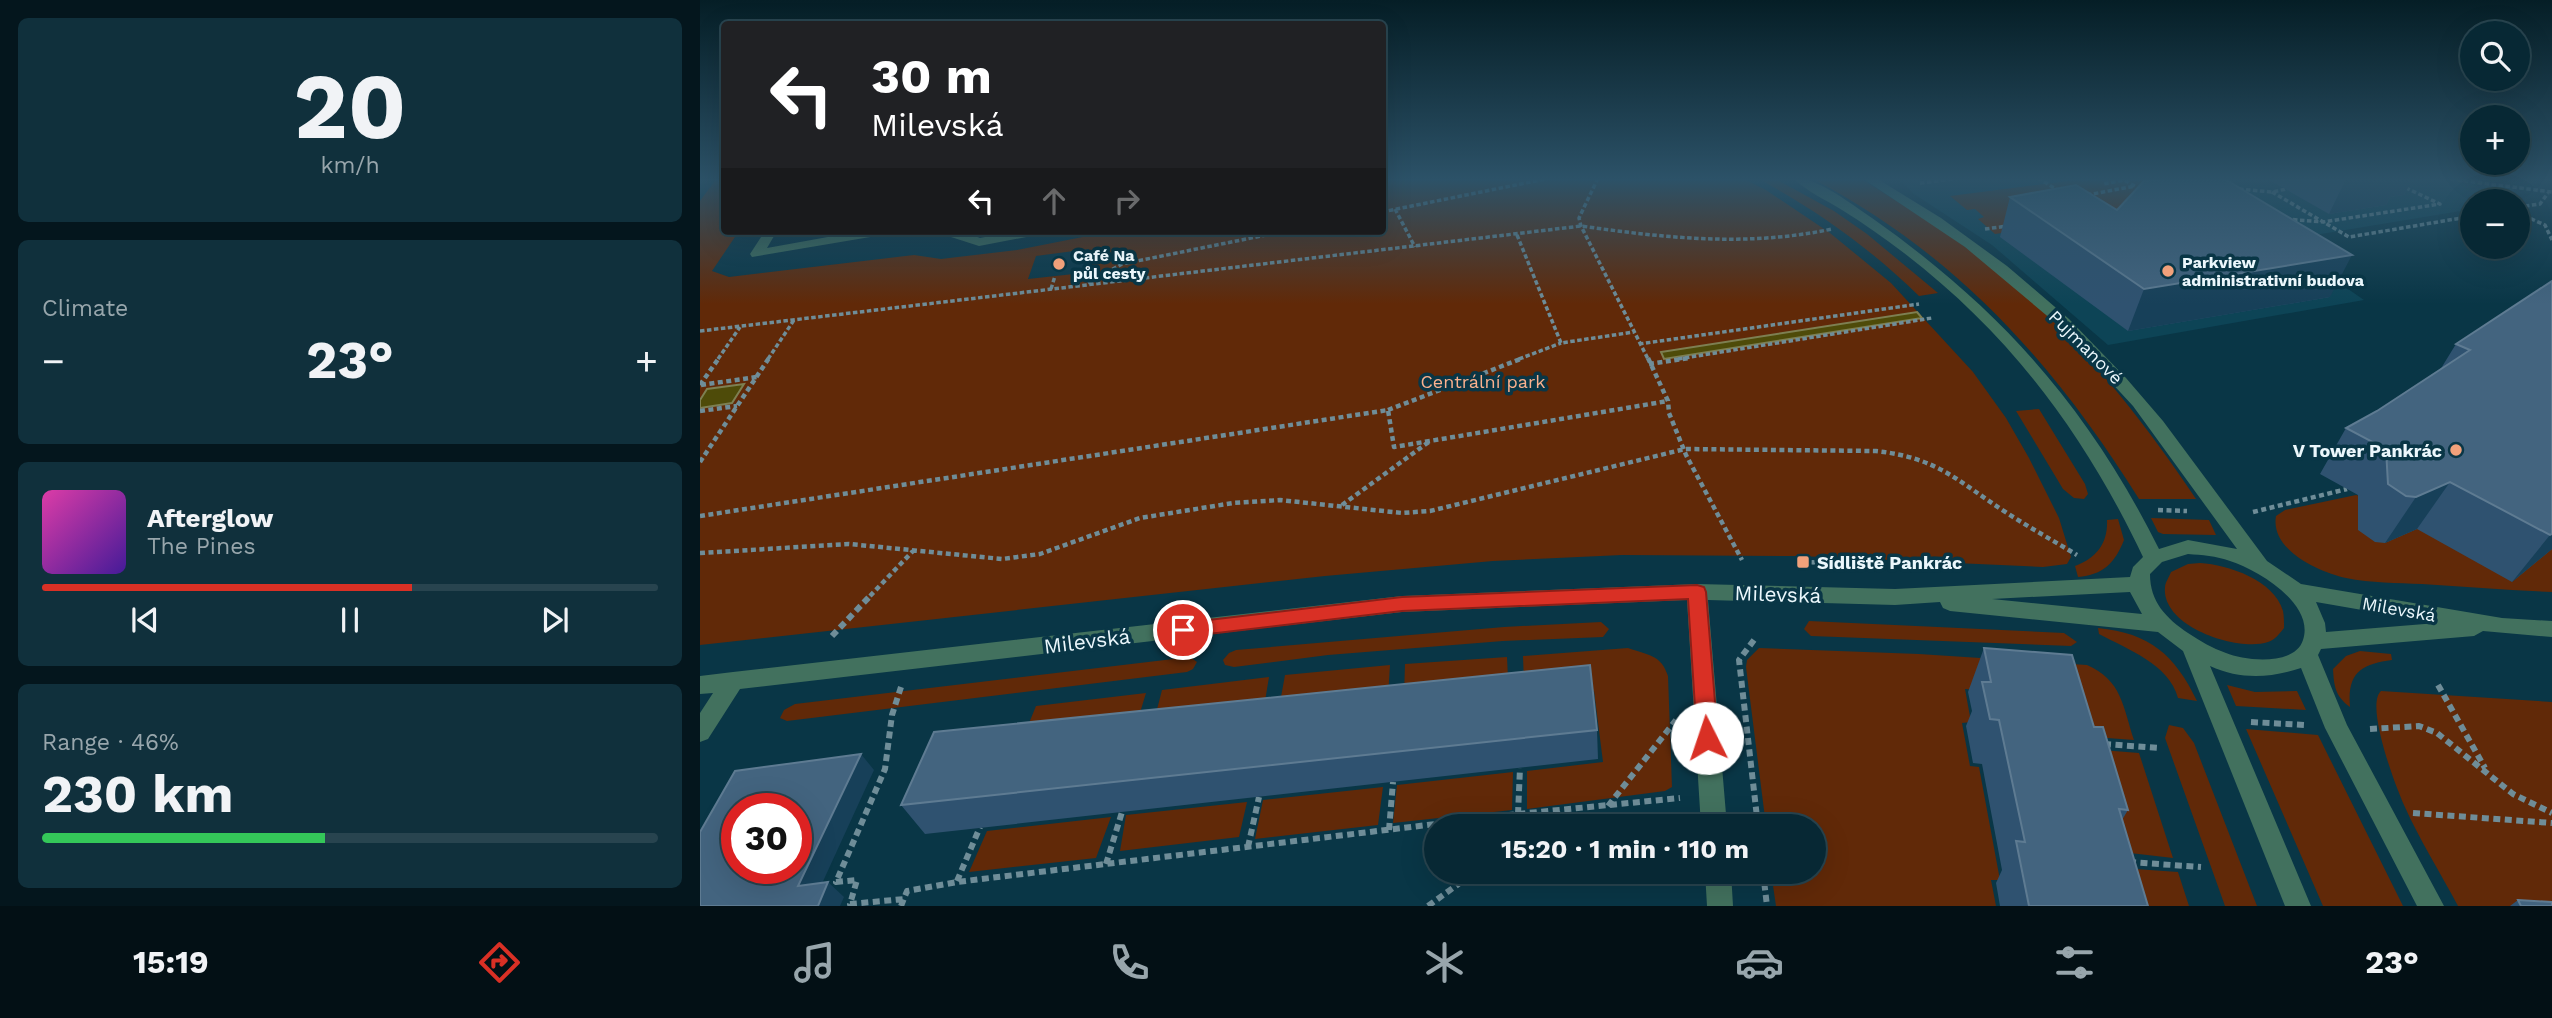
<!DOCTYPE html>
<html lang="en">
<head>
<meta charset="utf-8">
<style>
  body { margin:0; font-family:"Work Sans",sans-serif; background:#10303c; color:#f1f3f6; height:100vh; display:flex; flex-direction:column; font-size:26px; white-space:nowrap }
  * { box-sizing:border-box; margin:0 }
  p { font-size:23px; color:#98a6ac }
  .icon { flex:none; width:38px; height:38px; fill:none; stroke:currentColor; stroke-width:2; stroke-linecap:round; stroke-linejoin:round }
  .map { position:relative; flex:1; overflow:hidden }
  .drawer { display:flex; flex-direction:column; gap:18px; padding:18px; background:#04161d; width:700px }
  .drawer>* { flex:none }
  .top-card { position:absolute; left:21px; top:21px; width:665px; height:214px; border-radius:7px; box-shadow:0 7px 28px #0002,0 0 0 2px #28444f; background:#202124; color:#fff; overflow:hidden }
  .buttons { position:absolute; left:1760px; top:21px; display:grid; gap:14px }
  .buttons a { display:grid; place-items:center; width:70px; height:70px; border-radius:50%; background:#072834; box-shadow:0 7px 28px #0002,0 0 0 2px #28444f; font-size:35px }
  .speed { position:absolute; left:21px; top:793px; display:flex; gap:14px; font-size:35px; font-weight:700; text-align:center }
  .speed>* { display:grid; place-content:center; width:91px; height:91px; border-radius:50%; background:#072834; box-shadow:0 7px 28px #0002,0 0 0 2px #28444f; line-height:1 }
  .speed .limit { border:10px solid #d22; background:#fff; color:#111 }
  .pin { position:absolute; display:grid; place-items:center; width:60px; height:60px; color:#fff; margin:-30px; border:4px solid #fff; border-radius:50%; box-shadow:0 2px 7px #0007 }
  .me { position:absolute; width:77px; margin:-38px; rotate:356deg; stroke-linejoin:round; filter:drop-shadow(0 0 5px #0008) }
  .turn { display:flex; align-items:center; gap:24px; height:147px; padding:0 35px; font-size:32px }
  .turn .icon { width:91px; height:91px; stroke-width:2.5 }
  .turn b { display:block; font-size:49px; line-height:60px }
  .lanes { display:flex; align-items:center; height:66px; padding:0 35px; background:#0003; justify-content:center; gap:35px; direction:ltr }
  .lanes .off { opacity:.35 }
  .big { font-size:52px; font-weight:700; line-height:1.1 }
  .drawer .tile { flex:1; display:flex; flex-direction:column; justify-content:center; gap:10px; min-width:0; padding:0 24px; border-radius:10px; background:#10303c }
  .drawer .dial { align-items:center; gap:0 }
  .dial b { font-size:91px; line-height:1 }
  .song { display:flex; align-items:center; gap:21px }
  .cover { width:84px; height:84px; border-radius:10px; background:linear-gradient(135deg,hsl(320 70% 55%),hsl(260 70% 35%)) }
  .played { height:7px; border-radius:4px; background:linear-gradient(90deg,#d93025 60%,#28444f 60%) }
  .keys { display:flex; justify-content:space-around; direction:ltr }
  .heat { display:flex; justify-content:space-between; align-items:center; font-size:38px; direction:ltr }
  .charge { height:10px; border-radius:5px; background:linear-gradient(90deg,#34c759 46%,#28444f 0) }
  .trip { position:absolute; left:724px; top:814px; width:402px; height:70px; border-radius:35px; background:#072834; box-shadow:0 7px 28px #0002,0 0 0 2px #28444f; font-weight:700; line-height:70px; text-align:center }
  .tab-bar { display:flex; height:112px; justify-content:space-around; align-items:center; background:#031015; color:#98a6ac }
  .tab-bar .icon { width:49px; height:49px }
  .tab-bar .active { color:#d93025 }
  .tab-bar b { font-size:32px; color:#f1f3f6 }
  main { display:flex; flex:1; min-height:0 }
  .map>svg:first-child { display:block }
  .built { fill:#0d4456 }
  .green { fill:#612908; fill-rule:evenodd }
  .water { fill:#4e4b09; stroke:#7d7f52; stroke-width:2 }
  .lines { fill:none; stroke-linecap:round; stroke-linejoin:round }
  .path-far2 { stroke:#6f8d98; stroke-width:3.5; stroke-dasharray:4.5 2.5; stroke-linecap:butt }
  .path-far1 { stroke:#6f8d98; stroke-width:4.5; stroke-dasharray:5 3.5; stroke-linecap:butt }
  .path { stroke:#6f8d98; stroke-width:6; stroke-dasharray:7 4.5; stroke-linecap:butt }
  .minor { fill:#42715e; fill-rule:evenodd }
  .wall { fill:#2f5270 }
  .shaded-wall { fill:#174059 }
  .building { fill:#43647f; stroke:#5e7b92; stroke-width:2; fill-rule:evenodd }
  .route { fill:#d93025; stroke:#8d1f18; stroke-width:2 }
  .poi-dot { fill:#f1a17b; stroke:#093646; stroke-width:2.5 }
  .labels { text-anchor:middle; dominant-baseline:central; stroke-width:7; stroke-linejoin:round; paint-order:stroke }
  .far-poi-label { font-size:16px; font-weight:bold; fill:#ebf7fc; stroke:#093646; text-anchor:start }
  .street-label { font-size:18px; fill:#ebf7fc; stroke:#093646 }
  .park-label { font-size:18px; fill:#fbb18e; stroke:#093646 }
  .poi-label { font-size:18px; font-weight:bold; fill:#ebf7fc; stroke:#093646; text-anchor:end }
  .near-street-label { font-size:21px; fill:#ebf7fc; stroke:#093646 }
</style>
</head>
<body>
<main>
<section class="drawer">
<div class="tile dial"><b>20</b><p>km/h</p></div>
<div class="tile"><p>Climate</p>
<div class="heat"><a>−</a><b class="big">23°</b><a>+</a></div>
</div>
<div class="tile">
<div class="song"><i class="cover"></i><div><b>Afterglow</b><p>The Pines</p></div></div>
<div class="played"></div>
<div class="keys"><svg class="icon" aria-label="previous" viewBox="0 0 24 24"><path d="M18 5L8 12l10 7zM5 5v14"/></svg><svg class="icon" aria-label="pause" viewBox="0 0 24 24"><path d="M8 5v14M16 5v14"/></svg><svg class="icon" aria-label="next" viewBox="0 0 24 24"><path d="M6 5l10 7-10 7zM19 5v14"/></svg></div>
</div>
<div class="tile"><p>Range · 46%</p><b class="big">230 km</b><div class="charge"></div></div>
</section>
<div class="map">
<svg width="1852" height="906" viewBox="0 0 1852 906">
  <rect width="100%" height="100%" fill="#093646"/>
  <!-- built -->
  <path class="built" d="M1198,178H1795L1810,184L1821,201H1773V209L1579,241L1664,300L1408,345L1292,245L1214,194Z"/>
  <!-- green -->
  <path class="green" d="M17,178H24V231H39L12,271L29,277L214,255L241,259L317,250L413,231H682L683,178H1042L1066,190L1130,233L1191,283L1273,372L1306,418L1329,458L1359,518L1371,557L1367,564L1343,567L1099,556L922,555L793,561L625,576L0,645V408L32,403L7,389L0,400V201ZM389,249L383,273L328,279L336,256ZM1216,312L1221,318L965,359L961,352Z
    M1057,178H1074L1134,211L1167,234L1238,293L1219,296C1171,249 1117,210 1057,178Z
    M1111,178H1158L1163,180C1205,206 1248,233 1287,263C1371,329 1437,411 1496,499H1439C1353,362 1256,254 1111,178Z
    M1392,178H1450L1493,205L1295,234L1278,219L1284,217L1275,209L1267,210L1250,196Z
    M1339,409L1385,484L1388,494L1384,499L1374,498L1363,489L1316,411Z
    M1656,495L1852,549V592C1809,590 1765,587 1722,584C1697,583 1671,583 1646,578C1619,572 1570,550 1576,516L1585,510Z
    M1451,518L1509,520L1516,535L1463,534L1458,532Z
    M1418,519L1424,540C1415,563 1403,575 1378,577L1375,566C1397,558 1408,543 1407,520Z
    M1500,563C1529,565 1574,580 1583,611C1584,616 1584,623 1584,628C1580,633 1575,640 1568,642C1538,652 1461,627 1465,587C1465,583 1469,577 1471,572L1488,564Z
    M1109,621L1364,633L1377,642L1371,646L1111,636L1104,629Z
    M901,622L909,629L903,637L803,641L628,655L534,667L525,665L523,660L529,653L536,650L804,627Z
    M1398,628C1450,633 1475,655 1497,701L1478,698C1469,664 1427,649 1399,634Z
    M928,648C947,655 961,654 968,676L972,787L965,791L827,809V771L903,762L894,691L851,696L824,683L823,656Z
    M1059,648L1219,654L1387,665C1422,680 1423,707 1434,740L1367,735L1355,696L1265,689L1271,722L1262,723L1270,766L1279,767L1300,880H1291L1296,906H1076L1071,872H1115V826H1066L1046,667L1047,660Z
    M1660,651L1691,654L1692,660C1662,664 1647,672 1650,707C1635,696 1634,686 1633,669L1646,656Z
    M490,657L497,662L493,669L487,672L87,721L80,718L84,710L95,704Z
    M807,657L809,700L704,696L705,664Z
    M690,665L687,712L579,708L585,675Z
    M569,677L561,725L454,721L462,690Z
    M1527,685L1555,692L1597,691L1606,710L1536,706Z
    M1681,691L1852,702V906H1758C1740,872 1719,839 1704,805C1695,785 1665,705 1681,691Z
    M446,693L432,739L325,733L336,706Z
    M1469,725L1483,728L1494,743L1557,906H1525L1465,738Z
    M1546,729L1618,735L1703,906H1623Z
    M1389,749L1439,753L1473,858L1430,853Z
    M813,772L812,810L693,823L697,785Z
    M683,787L678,825L555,839L563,800Z
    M547,802L539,837L420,851L426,815Z
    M411,817L396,858L269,872L287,831Z
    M1421,868L1478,872L1489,906H1413Z"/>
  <!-- water -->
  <path class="water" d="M1217,312L1222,318L964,359L961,352Z
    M44,384L32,403L0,408V400L7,389Z"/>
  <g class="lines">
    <!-- path-far2 -->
    <path class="path-far2" d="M898,178L879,218L881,226L948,359
      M1338,178L1359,191
      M1743,178L1852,192
      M1220,183L1261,178
      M1539,189L1572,192L1586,189
      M1572,192L1649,237L1773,216
      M1387,195L1435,186L1424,180L1403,184
      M1818,207L1840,204L1848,193
      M695,209L715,247
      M682,212L850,178
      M1818,213L1845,225L1852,240
      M1586,219L1623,222L1740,204L1702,186
      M1285,229L1308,226
      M817,235L861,343L934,332
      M388,283L422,264L586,231
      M351,289L355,276
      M0,331L881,226C966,238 1047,247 1132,229
      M939,344L1219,304
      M18,359L40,327
      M68,359L94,320
      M819,359L861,343
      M978,359L1232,318"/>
    <!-- path-far1 -->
    <path class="path-far1" d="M948,358L968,401L969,413L986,455L1042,560
      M949,364L989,358
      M0,385L19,358
      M1,385L57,377
      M688,410L823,358
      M0,411L37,406
      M0,462L69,358
      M642,505L730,441
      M1458,510L1487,511
      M1553,512L1647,489
      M0,516L688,410L694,447L968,401
      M0,553L149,544L302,559L340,554L440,518L533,503L580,500L702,513L730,511L985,449L1176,451C1239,458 1257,481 1307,513C1330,528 1354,541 1377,555
      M1103,562L1190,565
      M170,596L213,551"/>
    <!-- path -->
    <path class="path" d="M132,636L171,595
      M1054,640L1039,660L1058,826
      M1738,685L1785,768
      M201,687L192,715L185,769L136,882L157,880L150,904L204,899
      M1551,722L1606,725
      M1670,729L1719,726L1737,733L1813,794L1852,813
      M1404,744L1459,748
      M908,806L976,720
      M1713,813L1852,823
      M818,814L820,768
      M837,826L859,810
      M689,830L693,782
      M548,847L559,797
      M1429,862L1501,867
      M406,864L422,812
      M1063,872L1067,906
      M257,881L280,827
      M201,906L207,891L257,882L818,814L980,798
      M728,906L775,872"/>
    <!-- minor -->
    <path class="minor" d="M1093,178C1116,176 1153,205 1172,218C1301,309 1388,407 1459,549L1488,540L1537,549L1433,406L1358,325L1265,247L1162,178H1176L1241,218L1307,266L1369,319L1426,378L1463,421L1567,561L1601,584L1802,618L1852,621V637L1783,631L1774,636L1621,649L1618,655L1647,725L1744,906H1717L1625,728L1601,668C1570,678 1541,680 1510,666L1611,906H1585L1483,651L1458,632L1250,611L1243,608L1240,602L1195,605L1008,600L1027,826H1001L987,600L702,612L40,689L8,739L0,742V713L13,693L0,694V676L33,672L702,596L997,584L1195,589L1430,577L1433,567L1443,557C1385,435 1312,336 1204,253C1184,238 1163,223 1142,210C1126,200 1106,191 1093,178ZM1488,554C1502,555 1516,556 1530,561C1558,570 1615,604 1603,640C1595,666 1545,661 1526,653C1512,648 1500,641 1488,633C1466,618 1450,602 1450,574L1462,562ZM1430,592L1442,614L1292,599ZM1616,602L1737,623L1626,632L1625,623Z
      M65,231H77L67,248L161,231H188L182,235L52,257L50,254Z
      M250,231H262L280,238L316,231H343L337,235L279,246L251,237Z
      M1005,872H1031L1033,906H1007Z"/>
  </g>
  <!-- wall -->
  <path class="wall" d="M1566,178H1713L1704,195L1690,197L1686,205L1629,214Z
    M1310,197L1417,210L1630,297L1428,331L1300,237Z
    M1852,281V549L1812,582L1717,529L1685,543L1675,542L1658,530V495L1620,474L1646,428L1677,411L1740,370L1756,344Z
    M1284,648L1394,727L1428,810L1422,820L1448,906H1300L1296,883L1302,870L1282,764L1273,763L1266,726L1272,711L1268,692Z
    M897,730L898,759L225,834L201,805Z
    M1818,900L1852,906H1810Z"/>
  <!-- shaded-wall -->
  <path class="shaded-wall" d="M1658,178H1713L1704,195L1690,197L1686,205L1629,214L1646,179Z
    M1652,255L1630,297L1428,331L1444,289Z
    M1750,482L1717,529L1685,543L1716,497Z
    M1852,534V549L1812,582L1850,535Z
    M161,754L174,770L114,901L98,886Z
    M128,882L144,897L140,906H118Z"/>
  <!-- building -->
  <path class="building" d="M1469,178H1523L1652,255L1444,289L1310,197L1376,185L1417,210L1444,181Z
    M1852,281V534L1850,535L1750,482L1716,497L1706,496L1688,484L1686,449L1646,428L1677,411L1770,350L1756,344Z
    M1284,648L1372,655L1394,727H1403L1428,810L1419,809L1448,906H1329L1316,841L1325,842L1299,720L1290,719L1282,682H1291Z
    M890,665L897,730L201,805L234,732Z
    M161,754L98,886L128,882L118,906H0V832L35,771ZM37,808H96V868H37Z
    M1818,900L1852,902V906H1821Z"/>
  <!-- sky -->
  <linearGradient id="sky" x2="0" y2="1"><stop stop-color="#051e26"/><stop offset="0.59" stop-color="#2c5268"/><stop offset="1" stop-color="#2c5268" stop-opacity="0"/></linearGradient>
  <rect width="1852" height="304" fill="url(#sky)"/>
  <!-- route -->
  <path class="route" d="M997,585L1004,587L1006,592L1018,738L1015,745L1007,748L1000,745L997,738L988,599L702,611L483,637L476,635L473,630L476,625L483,623L702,597Z"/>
  <!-- markers -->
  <g class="poi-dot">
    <circle cx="359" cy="264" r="7"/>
    <circle cx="1468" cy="271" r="7"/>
    <circle cx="1756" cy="450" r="7"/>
    <rect x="1096" y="555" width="14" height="14" rx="3.5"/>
  </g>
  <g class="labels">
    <!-- far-poi labels -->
    <g class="far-poi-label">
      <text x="373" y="255">Café Na<tspan x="373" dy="18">půl cesty</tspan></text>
      <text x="1482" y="262">Parkview<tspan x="1482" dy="18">administrativní budova</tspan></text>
    </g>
    <!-- street labels -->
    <g class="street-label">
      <text transform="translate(1386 347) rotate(45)">Pujmanové</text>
      <text transform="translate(1699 609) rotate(10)">Milevská</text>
    </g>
    <!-- park labels -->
    <g class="park-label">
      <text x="783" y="381">Centrální park</text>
    </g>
    <!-- poi labels -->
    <g class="poi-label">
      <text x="1742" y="450">V Tower Pankrác</text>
      <text x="1117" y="562" text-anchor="start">Sídliště Pankrác</text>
    </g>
    <!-- near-street labels -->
    <g class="near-street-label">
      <text transform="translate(1078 594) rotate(2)">Milevská</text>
      <text transform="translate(387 641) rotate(-7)">Milevská</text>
    </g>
  </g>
</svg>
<div class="buttons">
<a><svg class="icon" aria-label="search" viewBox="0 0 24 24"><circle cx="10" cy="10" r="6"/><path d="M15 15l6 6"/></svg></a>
<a>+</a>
<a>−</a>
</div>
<div class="speed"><div class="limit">30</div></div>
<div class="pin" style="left:483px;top:630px;background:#d93025"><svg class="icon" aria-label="arrive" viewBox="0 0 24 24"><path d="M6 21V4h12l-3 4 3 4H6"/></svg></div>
<svg class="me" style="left:1007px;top:738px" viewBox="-20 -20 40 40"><circle r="19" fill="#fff"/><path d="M0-13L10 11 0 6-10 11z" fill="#d93025"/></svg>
<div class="trip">15:20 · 1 min · 110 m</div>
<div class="top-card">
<div class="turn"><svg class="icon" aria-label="left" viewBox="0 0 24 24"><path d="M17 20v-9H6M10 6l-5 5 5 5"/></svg><div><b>30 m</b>Milevská</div></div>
<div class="lanes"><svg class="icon" aria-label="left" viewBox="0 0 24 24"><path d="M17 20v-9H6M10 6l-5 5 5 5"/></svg><svg class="icon off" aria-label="ahead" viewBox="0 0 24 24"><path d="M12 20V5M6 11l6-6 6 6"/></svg><svg class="icon off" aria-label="right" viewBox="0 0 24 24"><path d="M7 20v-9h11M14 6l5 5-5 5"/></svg></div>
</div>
</div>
</main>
<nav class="tab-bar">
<b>15:19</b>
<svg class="icon active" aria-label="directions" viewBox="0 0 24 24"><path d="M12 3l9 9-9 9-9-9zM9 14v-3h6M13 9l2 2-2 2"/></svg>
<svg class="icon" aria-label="music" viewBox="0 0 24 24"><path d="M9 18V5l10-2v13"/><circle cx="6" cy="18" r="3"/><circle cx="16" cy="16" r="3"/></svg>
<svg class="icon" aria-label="phone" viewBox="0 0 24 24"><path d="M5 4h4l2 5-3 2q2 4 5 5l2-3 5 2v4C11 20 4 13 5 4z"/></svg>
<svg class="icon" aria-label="climate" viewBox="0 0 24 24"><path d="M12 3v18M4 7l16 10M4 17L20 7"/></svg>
<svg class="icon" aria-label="car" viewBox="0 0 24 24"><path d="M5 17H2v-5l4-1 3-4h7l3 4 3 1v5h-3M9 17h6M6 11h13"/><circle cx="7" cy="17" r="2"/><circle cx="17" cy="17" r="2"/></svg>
<svg class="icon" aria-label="filters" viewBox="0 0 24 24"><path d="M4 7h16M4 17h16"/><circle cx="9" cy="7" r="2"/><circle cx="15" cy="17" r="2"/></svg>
<b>23°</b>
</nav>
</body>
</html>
